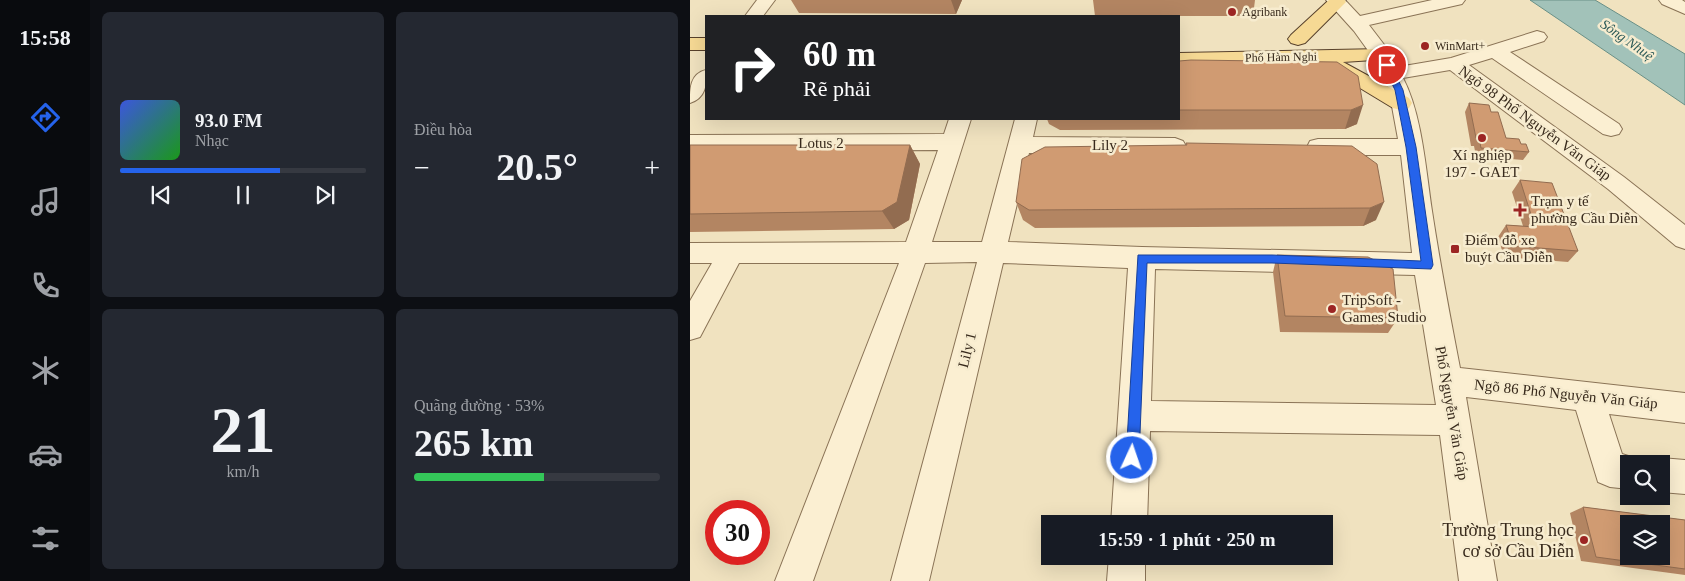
<!DOCTYPE html>
<html lang="vi">
<head>
<meta charset="utf-8">
<style>
  body { margin:0; font-family:"Times New Roman",serif; background:#242831; color:#f1f3f6; height:100vh; display:flex; flex-direction:column; font-size:19px; white-space:nowrap }
  * { box-sizing:border-box; margin:0 }
  p { font-size:16px; color:#9ea1a6 }
  .icon { flex:none; width:28px; height:28px; fill:none; stroke:currentColor; stroke-width:2; stroke-linecap:round; stroke-linejoin:round }
  .map { position:relative; flex:1; overflow:hidden }
  .drawer { display:flex; flex-direction:column; gap:12px; padding:12px; background:#0d0f14; width:600px }
  .drawer>* { flex:none }
  .banner { position:absolute; left:15px; top:15px; width:475px; height:105px; border-radius:0px; box-shadow:0 5px 20px #0002; background:#202124; color:#fff; overflow:hidden }
  .fabs { position:absolute; left:930px; top:455px; display:grid; gap:10px }
  .fabs a { display:grid; place-items:center; width:50px; height:50px; border-radius:0px; background:#171b24; box-shadow:0 5px 20px #0002; font-size:25px }
  .speed { position:absolute; left:15px; top:500px; display:flex; gap:10px; font-size:25px; font-weight:700; text-align:center }
  .speed>* { display:grid; place-content:center; width:65px; height:65px; border-radius:50%; background:#171b24; box-shadow:0 5px 20px #0002; line-height:1 }
  .speed .limit { border:8px solid #d22; background:#fff; color:#111 }
  .pin { position:absolute; display:grid; place-items:center; width:42px; height:42px; color:#fff; margin:-21px; border:2px solid #fff; border-radius:50%; box-shadow:0 1px 5px #0007 }
  .me { position:absolute; width:55px; margin:-28px; rotate:3deg; stroke-linejoin:round; filter:drop-shadow(0 0 4px #0008) }
  .turn { display:flex; align-items:center; gap:18px; height:105px; padding:0 15px; font-size:22px }
  .turn .icon { width:65px; height:65px; stroke-width:2.5 }
  .turn b { display:block; font-size:35px; line-height:42px }
  .big { font-size:38px; font-weight:600; line-height:1.1 }
  .drawer .tile { flex:1; display:flex; flex-direction:column; justify-content:center; gap:8px; min-width:0; padding:0 18px; border-radius:8px; background:#242831 }
  .drawer .dial { align-items:center; gap:0 }
  .dial b { font-size:65px; line-height:1 }
  .song { display:flex; align-items:center; gap:15px }
  .cover { width:60px; height:60px; border-radius:8px; background:linear-gradient(135deg,hsl(230 70% 55%),hsl(120 70% 35%)) }
  .played { height:5px; border-radius:2px; background:linear-gradient(90deg,#2563eb 65%,#363941 65%) }
  .keys { display:flex; justify-content:space-around; direction:ltr }
  .heat { display:flex; justify-content:space-between; align-items:center; font-size:28px; direction:ltr }
  .charge { height:8px; border-radius:4px; background:linear-gradient(90deg,#34c759 53%,#363941 0) }
  .drawer .tiles { flex:1; display:grid; gap:12px; grid-template-columns:repeat(2,1fr) }
  .trip { position:absolute; left:351px; top:515px; width:292px; height:50px; border-radius:0px; background:#171b24; box-shadow:0 5px 20px #0002; font-weight:600; line-height:50px; text-align:center }
  main { display:flex; flex:1; min-height:0 }
  .dock { display:flex; flex-direction:column; width:90px; justify-content:space-around; align-items:center; background:#090b0e; color:#9ea1a6 }
  .dock .icon { width:35px; height:35px }
  .dock .active { color:#2563eb }
  .dock b { font-size:22px; color:#f1f3f6 }
  .map>svg:first-child { display:block }
  .water { fill:#a2c2b9; stroke:#699087 }
  .lines { fill:none; stroke-linecap:round; stroke-linejoin:round }
  .minor-casing { stroke:#8a7356; stroke-width:2 }
  .major-casing { stroke:#57402b; stroke-width:2 }
  .minor { fill:#fbefd2; fill-rule:evenodd }
  .major { fill:#f6d994; fill-rule:evenodd }
  .wall { fill:#b38562 }
  .shaded-wall { fill:#926c50 }
  .building { fill:#d09b72; stroke:#926c50; fill-rule:evenodd }
  .route { fill:#2563eb; stroke:#184099 }
  .poi-dot { fill:#9c2523; stroke:#f7eccf; stroke-width:2 }
  .labels { text-anchor:middle; dominant-baseline:central; stroke-width:5; stroke-linejoin:round; paint-order:stroke }
  .far-poi-label { font-size:12px; fill:#382a1c; stroke:#f7eccf; text-anchor:start }
  .far-street-label { font-size:12px; fill:#382a1c; stroke:#f7eccf }
  .far-water-label { font-size:14px; font-style:italic; fill:#2a5957; stroke:#f7eccf }
  .street-label { font-size:15px; fill:#382a1c; stroke:#f7eccf }
  .poi-label { font-size:15px; fill:#382a1c; stroke:#f7eccf; text-anchor:start }
  .near-poi-label { font-size:18px; fill:#382a1c; stroke:#f7eccf; text-anchor:end }
</style>
</head>
<body>
<main>
<nav class="dock">
<b>15:58</b>
<svg class="icon active" aria-label="directions" viewBox="0 0 24 24"><path d="M12 3l9 9-9 9-9-9zM9 14v-3h6M13 9l2 2-2 2"/></svg>
<svg class="icon" aria-label="music" viewBox="0 0 24 24"><path d="M9 18V5l10-2v13"/><circle cx="6" cy="18" r="3"/><circle cx="16" cy="16" r="3"/></svg>
<svg class="icon" aria-label="phone" viewBox="0 0 24 24"><path d="M5 4h4l2 5-3 2q2 4 5 5l2-3 5 2v4C11 20 4 13 5 4z"/></svg>
<svg class="icon" aria-label="climate" viewBox="0 0 24 24"><path d="M12 3v18M4 7l16 10M4 17L20 7"/></svg>
<svg class="icon" aria-label="car" viewBox="0 0 24 24"><path d="M5 17H2v-5l4-1 3-4h7l3 4 3 1v5h-3M9 17h6M6 11h13"/><circle cx="7" cy="17" r="2"/><circle cx="17" cy="17" r="2"/></svg>
<svg class="icon" aria-label="filters" viewBox="0 0 24 24"><path d="M4 7h16M4 17h16"/><circle cx="9" cy="7" r="2"/><circle cx="15" cy="17" r="2"/></svg>
</nav>
<section class="drawer">
<div class="tiles">
<div class="tile">
<div class="song"><i class="cover"></i><div><b>93.0 FM</b><p>Nhạc</p></div></div>
<div class="played"></div>
<div class="keys"><svg class="icon" aria-label="previous" viewBox="0 0 24 24"><path d="M18 5L8 12l10 7zM5 5v14"/></svg><svg class="icon" aria-label="pause" viewBox="0 0 24 24"><path d="M8 5v14M16 5v14"/></svg><svg class="icon" aria-label="next" viewBox="0 0 24 24"><path d="M6 5l10 7-10 7zM19 5v14"/></svg></div>
</div>
<div class="tile"><p>Điều hòa</p>
<div class="heat"><a>−</a><b class="big">20.5°</b><a>+</a></div>
</div>
<div class="tile dial"><b>21</b><p>km/h</p></div>
<div class="tile"><p>Quãng đường · 53%</p><b class="big">265 km</b><div class="charge"></div></div>
</div>
</section>
<div class="map">
<svg width="995" height="581" viewBox="0 0 995 581">
  <rect width="100%" height="100%" fill="#f0e2bf"/>
  <!-- water -->
  <path class="water" d="M840,0H905L995,54V105Z"/>
  <g class="lines">
    <!-- minor casing -->
    <g class="minor-casing">
      <path id="minor" d="M67,0H85L73,16H55Z
        M636,0H655L670,16L742,0H775L772,4L679,25L702,55L708,67L761,58L847,31L854,33L857,37L854,41L820,52L929,124L932,129L929,134L921,136L913,134L802,58L779,65L934,177L995,225V249L986,246L918,189L760,70L713,78C732,114 736,171 742,211C750,264 760,316 770,368L995,393V423L919,414L932,454L951,460L952,464H939V489L920,487L908,482L886,410L776,397L807,581H769L750,435L460,431L457,524H421L438,268L313,263L239,581H201L287,262L235,263L123,581H85L209,263H49L10,337L0,340V301L22,263H0V243L216,242L248,150L0,151V135L254,134L259,119H281L242,242H292L325,119H347L343,137L485,138L493,141L496,146L493,151L485,154L339,153L318,242L452,247L722,253L711,155H628L620,153L617,147L620,141L628,139H708L699,90L682,56L664,31ZM465,269L725,275L746,405L461,401Z
        M969,0H992L995,2V14L972,4Z
        M16,70C17,84 16,98 0,103C0,88 0,74 16,70Z
        M971,458L995,460V494L971,492V464H959Z
        M419,556H455V581H417Z"/>
    </g>
    <!-- major casing -->
    <g class="major-casing">
      <path id="major" d="M639,0H655L656,2L615,43L608,45L601,43L598,39L601,35Z
        M0,38H16V50H0Z
        M692,49L699,51L702,55L699,59L653,62L719,98L722,103L719,108L711,110L703,108L627,62L489,65V53Z"/>
    </g>
    <!-- minor -->
    <use href="#minor" class="minor"/>
    <!-- major -->
    <use href="#major" class="major"/>
  </g>
  <!-- wall -->
  <path class="wall" d="M101,0H272L266,14L109,13Z
    M403,0H565L563,16H405Z
    M489,61L647,62L667,124L655,129L370,130L359,124L357,119H489Z
    M779,103L801,112L816,138L831,144L839,152L833,160L786,156L784,146H781L775,112Z
    M0,145H220L230,164L219,220L204,229L0,232Z
    M662,146L686,220L673,226L345,228L333,220L326,202Z
    M830,180L888,251L878,262L814,257L808,237L816,225L833,226L822,192Z
    M587,255L708,318L698,333L590,332L583,272Z
    M893,507L995,520V575L891,561L880,513Z"/>
  <!-- shaded-wall -->
  <path class="shaded-wall" d="M261,0H272L266,14Z
    M673,105L667,124L655,129L661,110Z
    M220,145L230,164L219,220L204,229L192,211Z
    M694,202L686,220L673,226L680,208Z"/>
  <!-- building -->
  <path class="building" d="M501,60L647,62L668,76L673,105L661,110H489V61Z
    M779,103L799,105L801,112H808L816,138L829,139L831,144H836L839,152L791,148L789,138H786Z
    M496,143L662,146L687,164L694,202L680,208L339,210L326,202L332,159L355,147L497,145Z
    M0,145H220L207,202L192,211L0,214Z
    M830,180L862,183L888,251L823,246L816,225L845,227Z
    M587,255L678,257L703,269L708,318L595,316Z
    M893,507L995,520V569L906,557ZM939,524H971V556H939Z"/>
  <!-- route -->
  <path class="route" d="M694,63H700L713,90L726,147L743,265L741,269L582,263H457L449,458L447,463L442,465L438,463L436,458L448,255H582L731,261L716,147L705,90L693,65Z"/>
  <!-- markers -->
  <g class="poi-dot">
    <circle cx="542" cy="12" r="5"/>
    <circle cx="735" cy="46" r="5"/>
    <circle cx="792" cy="138" r="5"/>
    <path d="M827.5 202.5h5v5h5v5h-5v5h-5v-5h-5v-5h5z"/>
    <rect x="760" y="244" width="10" height="10" rx="2.5"/>
    <circle cx="642" cy="309" r="5"/>
    <circle cx="894" cy="540" r="5"/>
  </g>
  <g class="labels">
    <!-- far-poi labels -->
    <g class="far-poi-label">
      <text x="552" y="12">Agribank</text>
      <text x="745" y="46">WinMart+</text>
    </g>
    <!-- far-street labels -->
    <g class="far-street-label">
      <text transform="translate(591 57) rotate(-1)">Phố Hàm Nghi</text>
    </g>
    <!-- far-water labels -->
    <g class="far-water-label">
      <text transform="translate(937 40) rotate(35)">Sông Nhuệ</text>
    </g>
    <!-- street labels -->
    <g class="street-label">
      <text transform="translate(845 123) rotate(36)">Ngõ 98 Phố Nguyễn Văn Giáp</text>
      <text x="131" y="143">Lotus 2</text>
      <text x="420" y="145">Lily 2</text>
      <text transform="translate(277 350) rotate(-76)">Lily 1</text>
      <text transform="translate(876 394) rotate(6)">Ngõ 86 Phố Nguyễn Văn Giáp</text>
      <text transform="translate(762 413) rotate(80)">Phố Nguyễn Văn Giáp</text>
    </g>
    <!-- poi labels -->
    <g class="poi-label">
      <text x="792" y="155" text-anchor="middle">Xí nghiệp<tspan x="792" dy="17">197 - GAET</tspan></text>
      <text x="841" y="201">Trạm y tế<tspan x="841" dy="17">phường Cầu Diễn</tspan></text>
      <text x="775" y="240">Điểm đỗ xe<tspan x="775" dy="17">buýt Cầu Diễn</tspan></text>
      <text x="652" y="300">TripSoft -<tspan x="652" dy="17">Games Studio</tspan></text>
    </g>
    <!-- near-poi labels -->
    <g class="near-poi-label">
      <text x="884" y="530">Trường Trung học<tspan x="884" dy="21">cơ sở Cầu Diễn</tspan></text>
    </g>
  </g>
</svg>
<div class="fabs">
<a><svg class="icon" aria-label="search" viewBox="0 0 24 24"><circle cx="10" cy="10" r="6"/><path d="M15 15l6 6"/></svg></a>
<a><svg class="icon" aria-label="layers" viewBox="0 0 24 24"><path d="M12 4l9 5-9 5-9-5zM3 14l9 5 9-5"/></svg></a>
</div>
<div class="speed"><div class="limit">30</div></div>
<div class="pin" style="left:697px;top:65px;background:#d93025"><svg class="icon" aria-label="arrive" viewBox="0 0 24 24"><path d="M6 21V4h12l-3 4 3 4H6"/></svg></div>
<svg class="me" style="left:442px;top:458px" viewBox="-20 -20 40 40"><circle r="17" fill="#2563eb" stroke="#fff" stroke-width="3"/><path d="M0-11L8 9 0 5-8 9z" fill="#fff"/></svg>
<div class="trip">15:59 · 1 phút · 250 m</div>
<div class="banner">
<div class="turn"><svg class="icon" aria-label="right" viewBox="0 0 24 24"><path d="M7 20v-9h11M14 6l5 5-5 5"/></svg><div><b>60 m</b>Rẽ phải</div></div>
</div>
</div>
</main>
</body>
</html>
